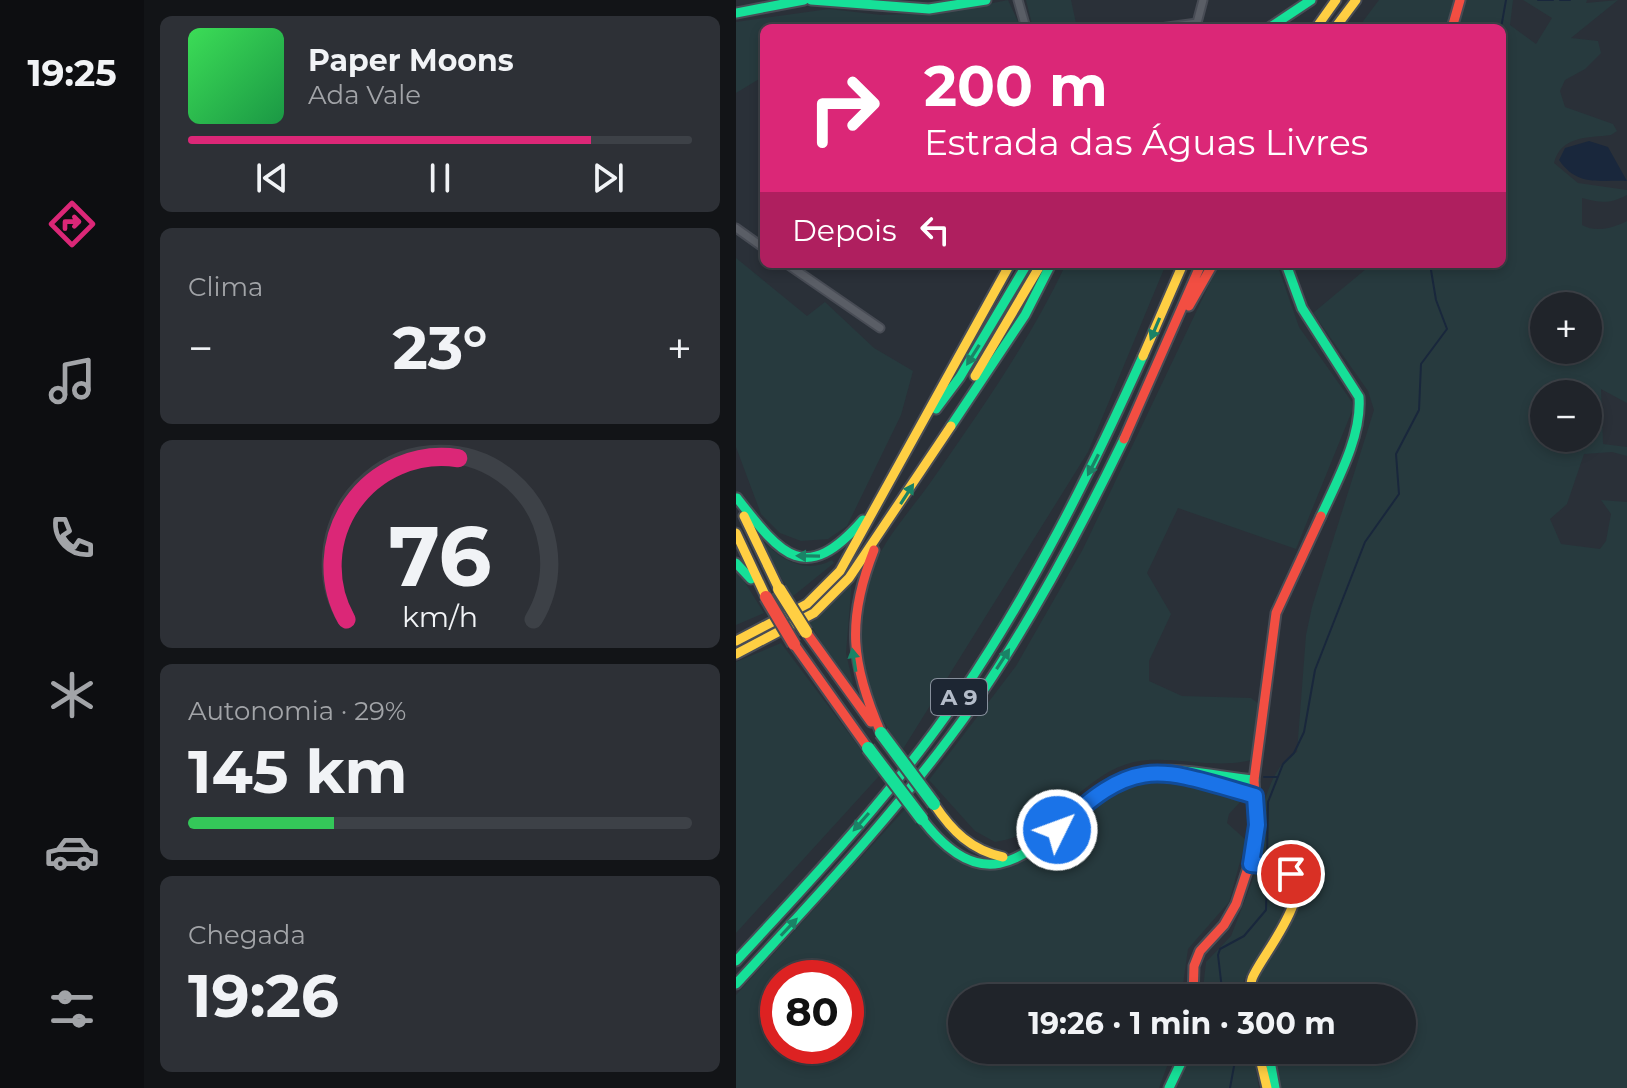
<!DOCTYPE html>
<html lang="pt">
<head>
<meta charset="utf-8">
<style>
  body { margin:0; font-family:Montserrat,sans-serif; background:#2d3036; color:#f1f3f6; height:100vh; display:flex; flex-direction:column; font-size:30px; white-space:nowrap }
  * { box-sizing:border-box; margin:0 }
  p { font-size:26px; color:#a2a4a8 }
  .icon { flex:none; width:44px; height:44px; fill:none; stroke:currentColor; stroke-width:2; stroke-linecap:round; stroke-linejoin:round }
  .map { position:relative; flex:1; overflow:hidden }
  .sheet { display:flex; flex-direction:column; gap:16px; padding:16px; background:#121417; width:592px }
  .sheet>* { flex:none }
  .guide { position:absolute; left:24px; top:24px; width:746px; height:244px; border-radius:12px; box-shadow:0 4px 12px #0003,0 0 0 2px #3d4147; background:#db2777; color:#fff; overflow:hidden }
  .tools { position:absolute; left:794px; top:292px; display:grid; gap:16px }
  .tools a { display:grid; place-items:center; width:72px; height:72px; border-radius:50%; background:#20242a; box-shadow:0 4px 12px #0003,0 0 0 2px #3d4147; font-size:40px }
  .speed { position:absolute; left:24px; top:960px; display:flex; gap:16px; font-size:40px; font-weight:700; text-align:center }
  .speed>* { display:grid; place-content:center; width:104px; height:104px; border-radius:50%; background:#20242a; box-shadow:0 4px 12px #0003,0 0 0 2px #3d4147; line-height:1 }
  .speed .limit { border:12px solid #d22; background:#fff; color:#111 }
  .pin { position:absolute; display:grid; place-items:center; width:68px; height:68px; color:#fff; margin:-34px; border:4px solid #fff; border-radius:50%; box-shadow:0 2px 8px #0007 }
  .me { position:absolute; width:88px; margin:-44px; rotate:48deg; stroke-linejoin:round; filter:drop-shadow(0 0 6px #0008) }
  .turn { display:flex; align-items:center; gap:28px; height:168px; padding:0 32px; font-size:36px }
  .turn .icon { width:104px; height:104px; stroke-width:2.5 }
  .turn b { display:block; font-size:56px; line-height:68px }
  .then { display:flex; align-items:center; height:76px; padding:0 32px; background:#0003; gap:16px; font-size:30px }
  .big { font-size:60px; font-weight:700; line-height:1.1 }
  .sheet .tile { flex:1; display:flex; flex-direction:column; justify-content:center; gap:12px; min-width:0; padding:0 28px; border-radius:12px; background:#2d3036 }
  .sheet .dial { align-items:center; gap:0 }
  .dial svg { height:208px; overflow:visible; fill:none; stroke:#3d4147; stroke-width:7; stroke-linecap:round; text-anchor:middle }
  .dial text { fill:#f1f3f6; stroke:none }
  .song { display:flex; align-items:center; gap:24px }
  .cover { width:96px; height:96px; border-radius:12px; background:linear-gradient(135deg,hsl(130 70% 55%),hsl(140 70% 35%)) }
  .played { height:8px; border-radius:4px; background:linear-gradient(90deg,#db2777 80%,#3d4147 80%) }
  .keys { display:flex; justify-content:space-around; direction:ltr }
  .heat { display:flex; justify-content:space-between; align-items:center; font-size:44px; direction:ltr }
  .charge { height:12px; border-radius:6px; background:linear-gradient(90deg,#34c759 29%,#3d4147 0) }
  .trip { position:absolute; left:212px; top:984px; width:468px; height:80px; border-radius:40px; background:#20242a; box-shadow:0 4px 12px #0003,0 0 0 2px #3d4147; font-weight:700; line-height:80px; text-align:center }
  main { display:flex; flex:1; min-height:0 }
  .tab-bar { display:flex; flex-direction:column; width:144px; justify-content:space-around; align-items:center; background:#0d0e11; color:#a2a4a8 }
  .tab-bar .icon { width:56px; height:56px }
  .tab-bar .on { color:#db2777 }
  .tab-bar b { font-size:36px; color:#f1f3f6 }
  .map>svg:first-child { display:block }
  .green { fill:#273a3e; fill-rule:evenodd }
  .water { fill:#19273c }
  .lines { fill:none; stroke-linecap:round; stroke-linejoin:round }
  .stream { stroke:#19273c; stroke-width:2 }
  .street-casing { stroke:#484c55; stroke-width:11 }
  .fast-casing { stroke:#484c55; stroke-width:13 }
  .slow-casing { stroke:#484c55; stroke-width:13 }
  .jam-casing { stroke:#484c55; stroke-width:13 }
  .street { stroke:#5a5e66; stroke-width:7 }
  .fast { stroke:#16e098; stroke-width:9 }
  .slow { stroke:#ffcf43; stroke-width:9 }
  .jam { stroke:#f24e42; stroke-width:9 }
  .fast-bridge-casing { stroke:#474c53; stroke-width:16; stroke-linecap:butt }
  .slow-bridge-casing { stroke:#474c53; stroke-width:16; stroke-linecap:butt }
  .jam-bridge-casing { stroke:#474c53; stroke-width:16; stroke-linecap:butt }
  .fast-bridge { stroke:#16e098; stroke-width:12 }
  .slow-bridge { stroke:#ffcf43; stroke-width:12 }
  .jam-bridge { stroke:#f24e42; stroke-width:12 }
  .oneway { fill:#1a8366 }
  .route-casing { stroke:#114b97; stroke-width:20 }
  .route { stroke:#1a73e8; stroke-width:14 }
  .labels { text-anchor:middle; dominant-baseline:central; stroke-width:8; stroke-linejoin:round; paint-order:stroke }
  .shield { fill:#1d2633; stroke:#878f9c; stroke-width:2 }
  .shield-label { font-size:22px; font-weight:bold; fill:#b4bcc9 }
</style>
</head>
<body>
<main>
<nav class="tab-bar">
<b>19:25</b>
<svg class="icon on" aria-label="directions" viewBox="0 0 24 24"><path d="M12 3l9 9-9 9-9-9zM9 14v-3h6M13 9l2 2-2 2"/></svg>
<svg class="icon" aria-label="music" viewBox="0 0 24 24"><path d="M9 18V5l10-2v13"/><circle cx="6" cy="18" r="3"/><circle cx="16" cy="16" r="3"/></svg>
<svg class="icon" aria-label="phone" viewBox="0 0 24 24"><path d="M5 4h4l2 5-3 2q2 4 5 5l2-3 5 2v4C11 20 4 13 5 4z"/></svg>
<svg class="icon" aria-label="climate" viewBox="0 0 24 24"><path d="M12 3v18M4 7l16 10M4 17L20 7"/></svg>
<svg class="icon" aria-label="car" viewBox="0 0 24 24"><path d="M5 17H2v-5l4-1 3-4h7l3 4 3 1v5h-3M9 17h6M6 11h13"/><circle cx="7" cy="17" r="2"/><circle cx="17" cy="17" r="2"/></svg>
<svg class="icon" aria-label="filters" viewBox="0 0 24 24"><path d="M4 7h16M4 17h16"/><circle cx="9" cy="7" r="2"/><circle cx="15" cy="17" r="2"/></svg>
</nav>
<section class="sheet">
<div class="tile">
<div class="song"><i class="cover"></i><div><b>Paper Moons</b><p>Ada Vale</p></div></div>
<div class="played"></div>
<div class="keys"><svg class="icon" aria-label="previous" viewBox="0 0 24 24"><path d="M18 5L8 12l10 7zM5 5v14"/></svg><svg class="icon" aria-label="pause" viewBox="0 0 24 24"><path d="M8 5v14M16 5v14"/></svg><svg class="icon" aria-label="next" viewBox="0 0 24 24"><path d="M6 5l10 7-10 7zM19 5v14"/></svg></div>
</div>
<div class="tile"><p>Clima</p>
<div class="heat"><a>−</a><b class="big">23°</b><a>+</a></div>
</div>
<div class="tile dial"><svg viewBox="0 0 100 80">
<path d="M14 69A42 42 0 1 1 86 69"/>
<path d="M14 69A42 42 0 0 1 57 7" stroke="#db2777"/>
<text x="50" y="56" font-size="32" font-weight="700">76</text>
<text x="50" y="72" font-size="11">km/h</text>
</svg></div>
<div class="tile"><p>Autonomia · 29%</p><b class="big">145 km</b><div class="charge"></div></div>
<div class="tile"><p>Chegada</p><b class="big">19:26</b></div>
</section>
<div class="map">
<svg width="891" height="1088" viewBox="0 0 891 1088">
  <rect width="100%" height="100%" fill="#2a3038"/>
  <!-- green -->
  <path class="green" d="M272,0L285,28H28V76L0,93V22L93,9L145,15L207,13Z
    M290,0H335L341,28H297Z
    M643,0H720L712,28H622Z
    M726,0H777L774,25L800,44L816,18L787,0H851L850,3L882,0L835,38L862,41L865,53L849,69L829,80L824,91L829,107L877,124L881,131L875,135C853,138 825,135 818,163L842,183L891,190V195C874,204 864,203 846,198V225C860,233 877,228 891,221V403L865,389L867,444L891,447V456L876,452L848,454L831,504L814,519L825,544L864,549L870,541L875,514L865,500L891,502V1088H542L534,1050H666V998H520L517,985C533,958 586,896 554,865L526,862L523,858C518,830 532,764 561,752L570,635L576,607L638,410L632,391L577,313L636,264H766V123L772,100L766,90V28H719ZM808,306H852V350H808ZM808,394H852V438H808Z
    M0,258L71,316L89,302L138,348L177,371L165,415L111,526L92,539L65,541L44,533L25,514L0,447Z
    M330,264H430L352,452L167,749C127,700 115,639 133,578C144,542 178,507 199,476C247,407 294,340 330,264Z
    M483,264H541L563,327L616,402V411L560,549L442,508L411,573L435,614L413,661V681L446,696L515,698L523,704L516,760C475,770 434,754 398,762C345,774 320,833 259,842L239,831L193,780L280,666L347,549Z
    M22,536C41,557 67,576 96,560L98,563L56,597Z
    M0,568L28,613L0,625Z
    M116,579L110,653L117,684L114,689L72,621Z
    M45,643L144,775L0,933V662Z
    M425,777L498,794L506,800L493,814L491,823L510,840L493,902L452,949L445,998H226V1050H437L423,1088H0V995L170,808L222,859L281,864L309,851L374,790L399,779ZM42,978H110V1046H42Z
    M524,870L543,872L554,887C553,904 551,922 541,937C528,957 502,971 507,998H466L470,962L495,936L519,874Z
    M458,1050H516L523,1088H440Z"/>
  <!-- water -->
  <path class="water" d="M853,141L872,147L891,181C861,180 841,186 823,160L829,148Z"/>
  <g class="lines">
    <!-- stream -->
    <path class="stream" d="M802,0H817
      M824,0H834
      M765,28L770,0
      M766,33V47
      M528,777H542
      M531,860L532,802L547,764L558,753L568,732L579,670L629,542L663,494L660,454L683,410L685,364L711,329L700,300L694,264
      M487,998L482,955L484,949L508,936L530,910L531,869
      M494,1088L501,1050"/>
    <!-- street casing -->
    <g class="street-casing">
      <path id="street" d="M282,0L290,28
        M424,28L461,23L467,0
        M0,228L28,248
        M51,264L144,328"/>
    </g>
    <!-- fast casing -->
    <g class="fast-casing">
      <path id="fast" d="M75,0L193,9L250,0
        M0,13L68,0
        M533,28L575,0
        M550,264L566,308L623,397C626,436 601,481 585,516
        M200,409L224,377L291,264
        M215,426L289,315L315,264
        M1,498C46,556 69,586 127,520
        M0,563L15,579
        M186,819C269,928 317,810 389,778C426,761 479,777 518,780
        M0,961C78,877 158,792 223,697C296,590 354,474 407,356
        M0,984C82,895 166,806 236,707C295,622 343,532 388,439
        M532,1050L539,1088
        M433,1088L451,1050"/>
    </g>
    <!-- slow casing -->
    <g class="slow-casing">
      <path id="slow" d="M580,28L600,0
        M599,28L620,0
        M407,356L447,264
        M239,376L305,264
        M8,516L43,589
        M0,533L30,597
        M0,641L71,604L104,571L274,264
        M0,654L78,613L113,578L215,426
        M473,781L519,796
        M198,804C216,831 235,850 267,857
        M515,864C524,865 538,864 547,867C588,886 522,959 516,979C514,984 516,993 516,998
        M522,1050L531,1088"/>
    </g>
    <!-- jam casing -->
    <g class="jam-casing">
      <path id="jam" d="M716,28L724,0
        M453,306L477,264
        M388,439L465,264
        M138,550C110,621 115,664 145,733
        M70,632L135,722
        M58,644L132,748
        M457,998L458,966L464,951L488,925L500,904L517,853L521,825L518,780L540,613L585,516"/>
    </g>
    <!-- street -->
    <use href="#street" class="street"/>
    <!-- fast -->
    <use href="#fast" class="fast"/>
    <!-- slow -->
    <use href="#slow" class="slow"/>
    <!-- jam -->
    <use href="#jam" class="jam"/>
    <!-- fast-bridge casing -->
    <g class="fast-bridge-casing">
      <path id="fast-bridge" d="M145,733L198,804
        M132,748L186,819"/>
    </g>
    <!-- slow-bridge casing -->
    <g class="slow-bridge-casing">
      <path id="slow-bridge" d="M43,589L70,632"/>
    </g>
    <!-- jam-bridge casing -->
    <g class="jam-bridge-casing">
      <path id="jam-bridge" d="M30,597L58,644"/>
    </g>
    <!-- fast-bridge -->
    <use href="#fast-bridge" class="fast-bridge"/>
    <!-- slow-bridge -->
    <use href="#slow-bridge" class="slow-bridge"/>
    <!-- jam-bridge -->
    <use href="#jam-bridge" class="jam-bridge"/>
  </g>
  <!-- one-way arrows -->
  <defs><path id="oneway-solid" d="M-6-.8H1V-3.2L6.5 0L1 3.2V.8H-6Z" transform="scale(2)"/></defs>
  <g class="oneway">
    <use href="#oneway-solid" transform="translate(419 329) rotate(113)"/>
    <use href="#oneway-solid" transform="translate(237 355) rotate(122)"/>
    <use href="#oneway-solid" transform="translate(357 465) rotate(117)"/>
    <use href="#oneway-solid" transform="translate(171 494) rotate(-57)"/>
    <use href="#oneway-solid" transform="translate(72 556) rotate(-179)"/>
    <use href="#oneway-solid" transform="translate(267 659) rotate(-57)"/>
    <use href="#oneway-solid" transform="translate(118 660) rotate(-99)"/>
    <use href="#oneway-solid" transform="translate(125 822) rotate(131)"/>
    <use href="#oneway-solid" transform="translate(53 927) rotate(-47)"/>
  </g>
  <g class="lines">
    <!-- route casing -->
    <g class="route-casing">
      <path id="route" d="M321,830C399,755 421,767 519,796L521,825L515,864L546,867L555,874"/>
    </g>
    <!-- route -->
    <use href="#route" class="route"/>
  </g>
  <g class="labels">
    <!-- shield labels -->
    <rect class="shield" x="195" y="679" width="56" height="36" rx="6"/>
    <g class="shield-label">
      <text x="223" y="697">A 9</text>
    </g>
  </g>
</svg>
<div class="tools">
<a>+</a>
<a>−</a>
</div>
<div class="speed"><div class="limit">80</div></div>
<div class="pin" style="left:555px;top:874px;background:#d93025"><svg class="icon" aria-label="arrive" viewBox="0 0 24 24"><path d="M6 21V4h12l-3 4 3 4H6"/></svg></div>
<svg class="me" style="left:321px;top:830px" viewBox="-20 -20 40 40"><circle r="17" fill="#1a73e8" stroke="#fff" stroke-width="3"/><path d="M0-11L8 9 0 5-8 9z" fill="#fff"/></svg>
<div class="trip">19:26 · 1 min · 300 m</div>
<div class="guide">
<div class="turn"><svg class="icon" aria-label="right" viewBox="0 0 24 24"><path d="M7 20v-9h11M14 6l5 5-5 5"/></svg><div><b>200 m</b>Estrada das Águas Livres</div></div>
<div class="then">Depois<svg class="icon" aria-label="left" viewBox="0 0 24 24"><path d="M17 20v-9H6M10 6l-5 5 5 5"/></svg></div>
</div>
</div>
</main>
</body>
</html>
